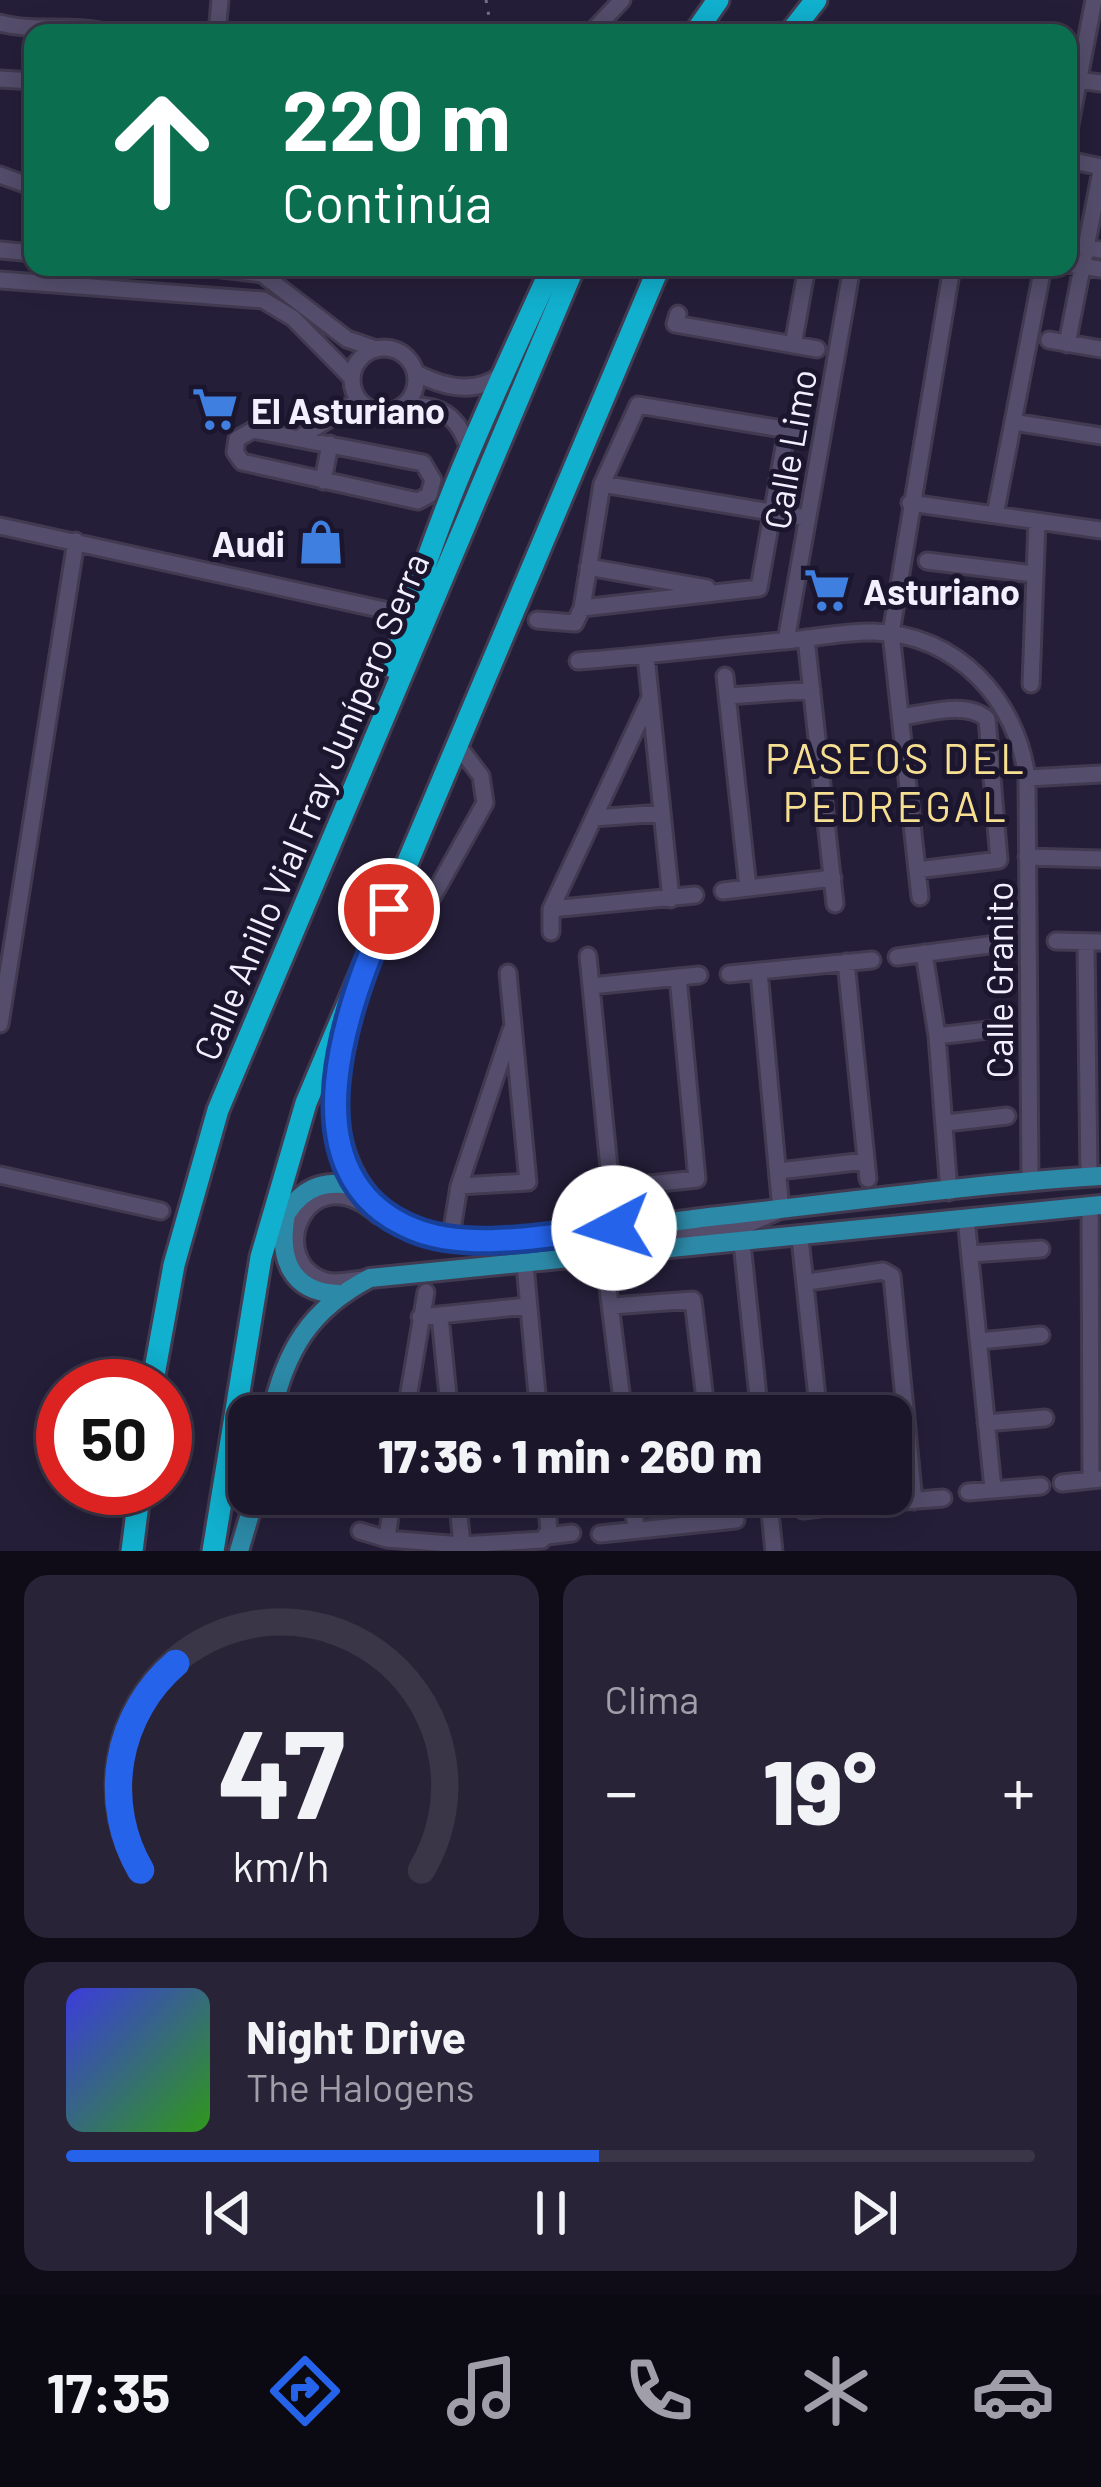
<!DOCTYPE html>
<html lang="es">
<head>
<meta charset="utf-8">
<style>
  body { margin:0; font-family:Barlow,sans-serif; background:#292337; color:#f1f3f6; height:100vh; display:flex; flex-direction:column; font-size:45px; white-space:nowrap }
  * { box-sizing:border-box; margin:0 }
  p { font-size:39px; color:#a09fa9 }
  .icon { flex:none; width:66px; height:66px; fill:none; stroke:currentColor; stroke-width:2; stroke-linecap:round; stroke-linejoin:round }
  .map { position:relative; height:1551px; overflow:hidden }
  .drawer { display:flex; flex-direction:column; gap:24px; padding:24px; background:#0f0c18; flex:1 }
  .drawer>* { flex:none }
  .hud { position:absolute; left:24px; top:24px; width:1053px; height:252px; border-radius:24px; box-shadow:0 6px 30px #0003,0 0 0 3px #3a3547; background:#0b6e4f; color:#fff; overflow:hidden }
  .speed { position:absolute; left:36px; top:1359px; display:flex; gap:24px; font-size:60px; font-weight:700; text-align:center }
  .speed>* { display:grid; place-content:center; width:156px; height:156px; border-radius:50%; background:#1c162b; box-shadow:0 6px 30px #0003,0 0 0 3px #3a3547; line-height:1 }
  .speed .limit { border:18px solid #d22; background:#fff; color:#111 }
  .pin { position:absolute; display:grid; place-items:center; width:102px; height:102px; color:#fff; margin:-51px; border:6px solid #fff; border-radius:50%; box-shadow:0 3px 12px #0007 }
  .me { position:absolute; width:132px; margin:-66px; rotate:265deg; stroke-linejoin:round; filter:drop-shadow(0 0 9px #0008) }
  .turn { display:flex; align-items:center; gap:42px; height:252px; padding:0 60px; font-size:54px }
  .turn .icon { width:156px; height:156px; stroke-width:2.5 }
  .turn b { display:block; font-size:84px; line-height:102px }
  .big { font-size:90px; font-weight:800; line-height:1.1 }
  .drawer .tile { flex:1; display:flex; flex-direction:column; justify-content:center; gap:18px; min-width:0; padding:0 42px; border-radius:24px; background:#292337 }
  .drawer .dial { align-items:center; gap:0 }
  .dial svg { height:312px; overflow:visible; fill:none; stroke:#3a3547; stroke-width:7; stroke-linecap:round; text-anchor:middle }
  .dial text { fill:#f1f3f6; stroke:none }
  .song { display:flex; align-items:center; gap:36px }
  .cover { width:144px; height:144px; border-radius:18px; background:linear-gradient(135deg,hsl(240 70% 55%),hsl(110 70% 35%)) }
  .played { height:12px; border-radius:6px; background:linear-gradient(90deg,#2563eb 55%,#3a3547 55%) }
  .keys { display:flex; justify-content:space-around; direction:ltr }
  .heat { display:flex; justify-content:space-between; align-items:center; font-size:66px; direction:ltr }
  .drawer .tiles { flex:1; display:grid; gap:24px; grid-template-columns:1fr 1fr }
  .tile:last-child { grid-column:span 2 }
  .trip { position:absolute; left:228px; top:1395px; width:684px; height:120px; border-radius:24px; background:#1c162b; box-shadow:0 6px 30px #0003,0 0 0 3px #3a3547; font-weight:800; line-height:120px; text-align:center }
  .dock { display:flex; height:192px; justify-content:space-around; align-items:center; background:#0b0911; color:#a09fa9 }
  .dock .icon { width:84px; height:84px }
  .dock .selected { color:#2563eb }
  .dock b { font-size:54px; color:#f1f3f6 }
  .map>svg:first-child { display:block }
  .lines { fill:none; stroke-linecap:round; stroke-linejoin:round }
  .minor-casing { stroke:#413a50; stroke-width:21 }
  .major-casing { stroke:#413a50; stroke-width:24 }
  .highway-casing { stroke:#413a50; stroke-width:27 }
  .path { stroke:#767187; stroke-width:3; stroke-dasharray:3 9; stroke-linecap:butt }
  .minor { stroke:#544e6c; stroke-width:15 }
  .major { stroke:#2c89a7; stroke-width:18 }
  .highway { stroke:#11b0ce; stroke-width:21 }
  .route-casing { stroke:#184099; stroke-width:30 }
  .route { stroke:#2563eb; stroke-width:21 }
  .labels { text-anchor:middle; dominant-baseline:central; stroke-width:10; stroke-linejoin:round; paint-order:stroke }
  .poi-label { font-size:36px; font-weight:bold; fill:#f2effe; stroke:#1c152e; text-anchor:start }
  .street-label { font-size:36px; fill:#f2effe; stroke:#1c152e }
  .quarter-label { font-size:42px; letter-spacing:3px; fill:#f7df92; stroke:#1c152e }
</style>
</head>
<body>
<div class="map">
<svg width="1101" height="1551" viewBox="0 0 1101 1551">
  <rect width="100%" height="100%" fill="#251e39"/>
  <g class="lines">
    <!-- minor casing -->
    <g class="minor-casing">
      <path id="minor" d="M0,23C36,33 73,23 108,33
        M217,33L220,0
        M591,33L622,0
        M0,79L33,81
        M1078,80L1101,83
        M1068,135L1094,0
        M1078,162L1101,167
        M0,175L33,187
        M1068,245L1101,250
        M0,250L33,253
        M1068,264L1101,269
        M205,267L262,274L347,339L376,349
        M829,267L851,271
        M0,280L263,300L293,318L352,378
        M678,314L675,324L817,349
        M1049,340L1101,349
        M1067,344L1101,171
        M793,345L807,267
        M352 380a32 32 0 1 1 64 0a32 32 0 1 1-64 0Z
        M416,373C443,387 475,395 501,375
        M403,406C441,403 459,416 470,452
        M1013,422L1101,436
        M253,430L423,463L433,480L429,495L418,501L242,462L235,452L237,439Z
        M299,438L359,400
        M323,481L330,444
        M602,484L807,518
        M910,503L1101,530
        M995,515L1043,267
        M0,526L407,615
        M927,561L1033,574
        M588,567L707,588
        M582,608L759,588L787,430
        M537,620L575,623L582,608L602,484L638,405L800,432
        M806,638L835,904
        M786,641L852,267
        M646,656L671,899
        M578,661C646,656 714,647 782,641C812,639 843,631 874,632C957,634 1017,700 1027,778L1030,1181
        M725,676L748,888
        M1031,684L1037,521
        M728,696L812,690
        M900,717C926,714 966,700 987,719L999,860L917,870
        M1027,778L1101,774
        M594,818L662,813
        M1027,857L1101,859
        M723,891L833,878
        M920,897L891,633L952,267
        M389,909L433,896L485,803L481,776L459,747
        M551,909L695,895
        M551,932V909L650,698
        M1056,941L1101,942
        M1086,942L1089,1176
        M924,953L937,1036L949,1192
        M588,956L615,1228
        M897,957L1004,943
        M846,962L868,1179
        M729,974L872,960
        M591,986L699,975
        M0,1024L76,541
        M937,1036L1005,1028
        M946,1123L1007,1116
        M779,1171L865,1161
        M0,1175L161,1211
        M459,1186L528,1182L508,973
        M612,1188L697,1179L678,977
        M1090,1207L1091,1480
        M966,1218L993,1489
        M451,1236L459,1186L511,1030
        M625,1237L746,1225L781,1210L759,972
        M791,1237L800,1238L819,1416
        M742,1243L760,1416
        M971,1254L1041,1249
        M604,1256L624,1416
        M525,1265L539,1416
        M364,1279C351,1280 338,1284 326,1281C264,1263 305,1152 378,1215
        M808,1282L883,1271L892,1276L914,1501
        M612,1306L693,1300L707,1416
        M440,1316L450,1416
        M420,1317L527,1306
        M979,1341L1041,1335
        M405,1416L426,1292
        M986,1423L1045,1418
        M1062,1483L1101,1479
        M968,1492L1041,1486
        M393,1494L387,1539L462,1545L542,1540L549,1531L546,1494
        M457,1494L462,1545
        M632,1494L636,1530
        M715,1494L718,1522
        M768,1494L774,1551
        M826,1494L828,1507L943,1498
        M803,1510L828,1507
        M360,1531L387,1539
        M600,1534L736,1520
        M547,1536L572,1533"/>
    </g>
    <!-- major casing -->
    <g class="major-casing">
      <path id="major" d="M345,1027C327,1101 333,1188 409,1227C468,1257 640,1225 709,1217C840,1203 970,1184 1101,1176
        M338,1294C289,1292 278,1256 286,1214C305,1184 329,1179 361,1187
        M271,1416C285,1351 310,1309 370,1278L1101,1205
        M239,1551L256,1494"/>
    </g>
    <!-- highway casing -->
    <g class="highway-casing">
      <path id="highway" d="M695,33L718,0
        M790,33L816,0
        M394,668C429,530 493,396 552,267
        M152,1386L174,1265L218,1110L574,267
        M132,1551L140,1488
        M213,1551L261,1257L306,1103L659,267"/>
    </g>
    <!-- path -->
    <path class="path" d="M486,0L492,33"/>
    <!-- minor -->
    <use href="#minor" class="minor"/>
    <!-- major -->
    <use href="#major" class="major"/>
    <!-- highway -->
    <use href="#highway" class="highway"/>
  </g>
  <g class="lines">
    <!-- route casing -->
    <g class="route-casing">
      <path id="route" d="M389,909C349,1000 281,1175 413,1229C470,1253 555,1234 614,1228"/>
    </g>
    <!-- route -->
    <use href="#route" class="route"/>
  </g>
  <!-- icons -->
  <defs>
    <g id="supermarket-bare" transform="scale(3.6)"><path d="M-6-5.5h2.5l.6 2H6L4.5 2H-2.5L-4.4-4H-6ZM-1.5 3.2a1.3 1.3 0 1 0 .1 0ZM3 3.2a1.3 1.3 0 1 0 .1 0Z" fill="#3f7fe0" stroke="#1c152e" stroke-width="2.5" paint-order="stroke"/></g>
    <g id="shop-bare" transform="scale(3.6)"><path d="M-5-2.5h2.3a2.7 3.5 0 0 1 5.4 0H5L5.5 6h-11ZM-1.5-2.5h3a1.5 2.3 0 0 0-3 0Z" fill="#3f7fe0" stroke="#1c152e" stroke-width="2.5" paint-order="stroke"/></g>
  </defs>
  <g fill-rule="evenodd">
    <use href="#supermarket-bare" x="215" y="409"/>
    <use href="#shop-bare" x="321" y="542"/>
    <use href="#supermarket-bare" x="827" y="590"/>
  </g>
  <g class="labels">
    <!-- poi labels -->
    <g class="poi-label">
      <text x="251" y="409">El Asturiano</text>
      <text x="285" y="542" text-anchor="end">Audi</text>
      <text x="863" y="590">Asturiano</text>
    </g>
    <!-- street labels -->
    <g class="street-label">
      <text transform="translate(789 449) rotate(-80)">Calle Limo</text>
      <text transform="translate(310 806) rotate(-67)">Calle Anillo Vial Fray Junípero Serra</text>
      <text transform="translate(998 980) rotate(-90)">Calle Granito</text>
    </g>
    <!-- quarter labels -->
    <g class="quarter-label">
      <text x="896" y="757">PASEOS DEL<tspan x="896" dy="48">PEDREGAL</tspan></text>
    </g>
  </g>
</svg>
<div class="speed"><div class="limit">50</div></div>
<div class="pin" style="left:389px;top:909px;background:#d93025"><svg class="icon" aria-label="arrive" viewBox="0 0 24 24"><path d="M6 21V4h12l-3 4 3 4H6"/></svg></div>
<svg class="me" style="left:614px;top:1228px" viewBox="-20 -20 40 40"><circle r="19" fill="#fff"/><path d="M0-13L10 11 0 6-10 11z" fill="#2563eb"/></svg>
<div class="trip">17:36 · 1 min · 260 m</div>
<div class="hud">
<div class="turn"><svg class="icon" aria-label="ahead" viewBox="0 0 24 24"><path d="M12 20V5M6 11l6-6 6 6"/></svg><div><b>220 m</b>Continúa</div></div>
</div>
</div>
<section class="drawer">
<div class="tiles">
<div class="tile dial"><svg viewBox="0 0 100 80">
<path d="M14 69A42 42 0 1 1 86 69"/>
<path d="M14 69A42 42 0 0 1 23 16" stroke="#2563eb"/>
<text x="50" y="56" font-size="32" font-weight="700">47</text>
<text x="50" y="72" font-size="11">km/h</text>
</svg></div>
<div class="tile"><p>Clima</p>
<div class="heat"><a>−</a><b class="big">19°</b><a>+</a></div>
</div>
<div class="tile">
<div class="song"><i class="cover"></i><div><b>Night Drive</b><p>The Halogens</p></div></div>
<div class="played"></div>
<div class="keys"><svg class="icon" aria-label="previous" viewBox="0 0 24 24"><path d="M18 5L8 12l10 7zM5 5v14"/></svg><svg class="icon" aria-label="pause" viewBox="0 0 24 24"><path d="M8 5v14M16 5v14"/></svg><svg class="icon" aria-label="next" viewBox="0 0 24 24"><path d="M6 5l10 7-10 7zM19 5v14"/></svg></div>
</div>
</div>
</section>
<nav class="dock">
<b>17:35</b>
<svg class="icon selected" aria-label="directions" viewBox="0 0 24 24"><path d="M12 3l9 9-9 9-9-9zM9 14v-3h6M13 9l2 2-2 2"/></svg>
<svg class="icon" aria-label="music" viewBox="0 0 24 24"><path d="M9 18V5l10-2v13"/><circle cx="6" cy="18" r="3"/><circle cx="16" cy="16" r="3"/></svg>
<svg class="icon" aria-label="phone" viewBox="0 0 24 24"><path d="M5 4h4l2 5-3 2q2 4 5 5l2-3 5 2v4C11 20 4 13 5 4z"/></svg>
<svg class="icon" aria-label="climate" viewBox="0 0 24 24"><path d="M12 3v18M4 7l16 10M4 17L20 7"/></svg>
<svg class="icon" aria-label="car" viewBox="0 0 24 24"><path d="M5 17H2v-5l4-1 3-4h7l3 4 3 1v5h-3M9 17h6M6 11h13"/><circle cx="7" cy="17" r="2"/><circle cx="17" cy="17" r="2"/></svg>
</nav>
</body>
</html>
